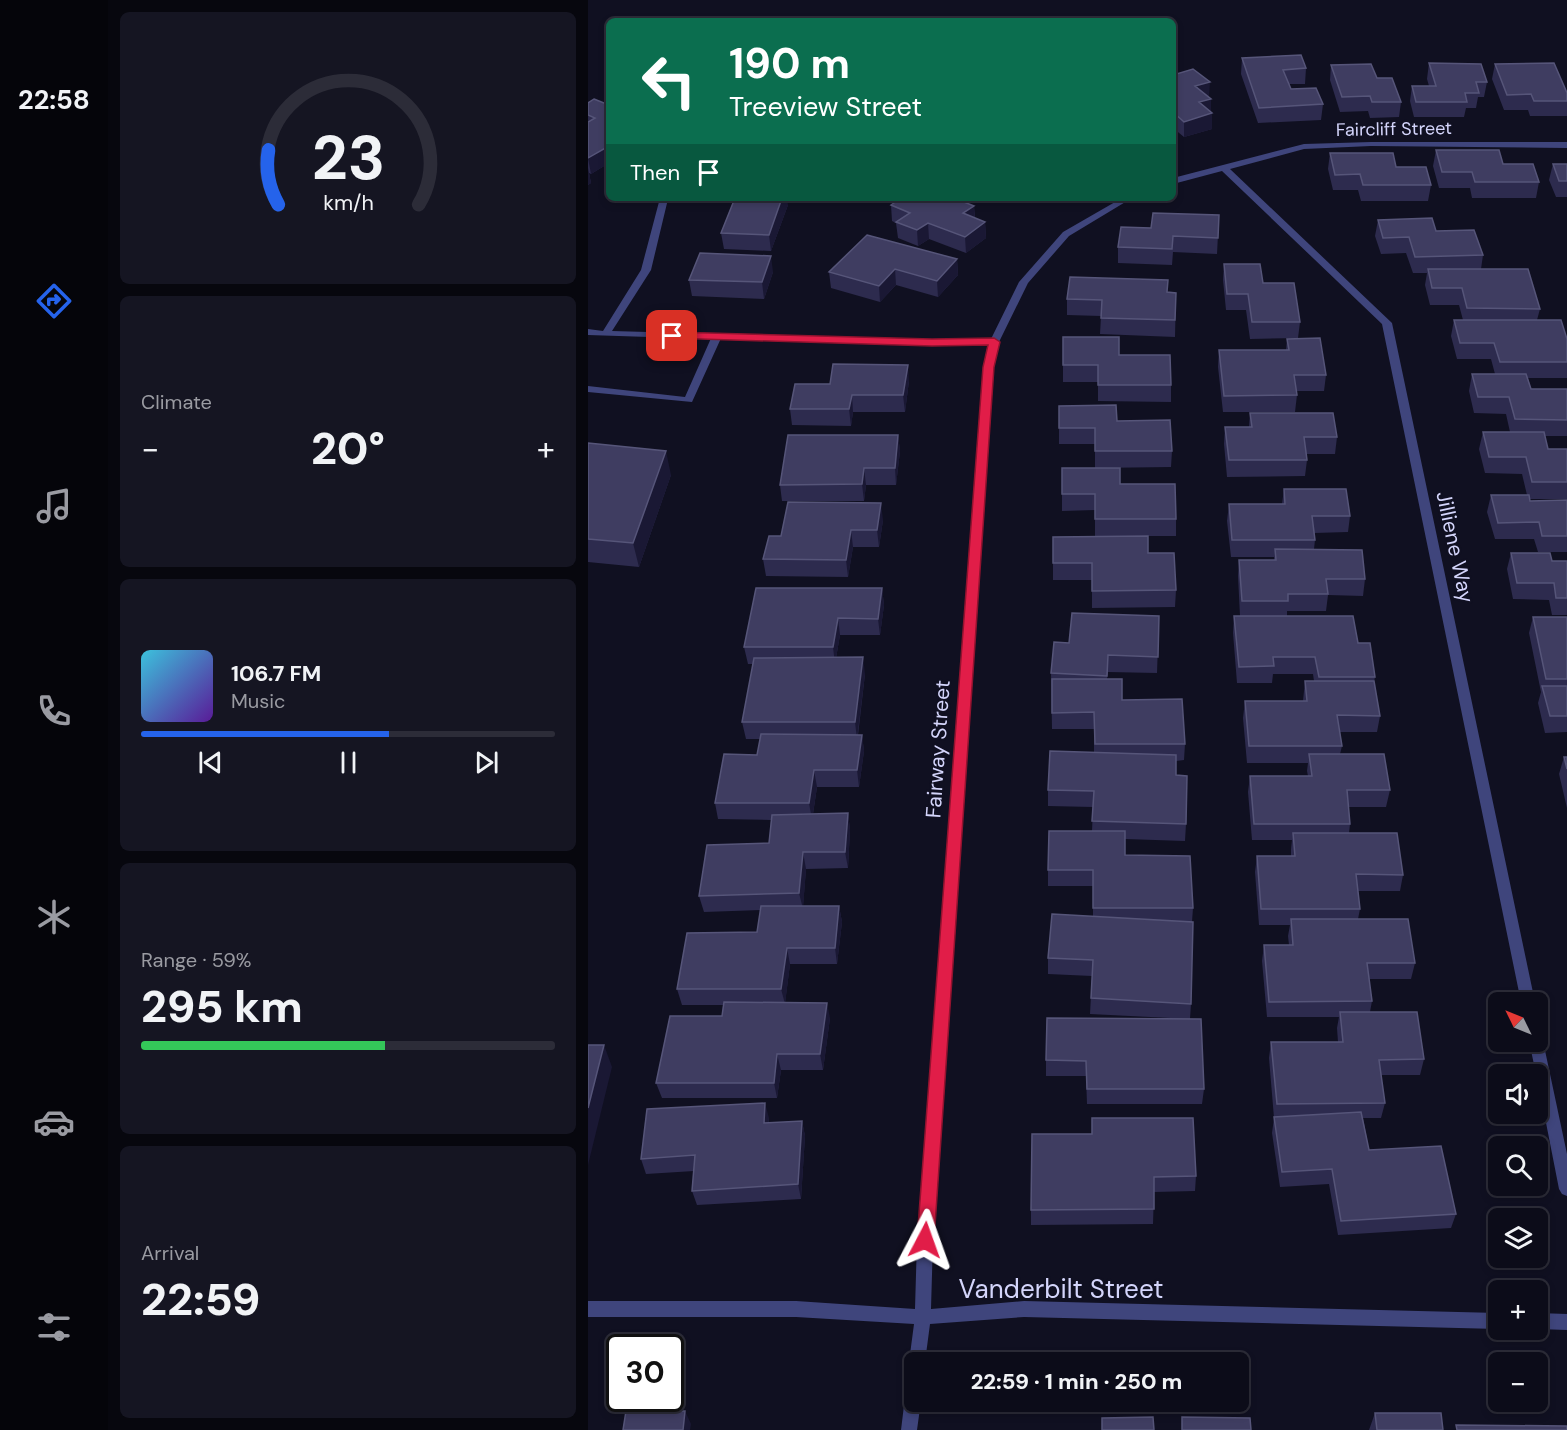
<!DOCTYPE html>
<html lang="en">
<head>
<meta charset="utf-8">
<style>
  body { margin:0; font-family:"DM Sans",sans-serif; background:#151522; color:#f1f3f6; height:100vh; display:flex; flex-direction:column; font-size:22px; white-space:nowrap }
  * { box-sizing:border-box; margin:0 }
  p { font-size:20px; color:#9a9ba2 }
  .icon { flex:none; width:33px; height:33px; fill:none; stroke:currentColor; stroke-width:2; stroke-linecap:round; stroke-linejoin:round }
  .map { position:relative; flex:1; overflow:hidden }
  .sheet { display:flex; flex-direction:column; gap:12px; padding:12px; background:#07070e; width:480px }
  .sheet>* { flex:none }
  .guide { position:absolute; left:18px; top:18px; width:570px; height:183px; border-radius:9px; box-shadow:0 3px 9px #0003,0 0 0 2px #2c2c38; background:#0b6e4f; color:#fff; overflow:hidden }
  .needle { width:39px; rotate:313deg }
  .controls { position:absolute; left:900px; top:992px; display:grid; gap:12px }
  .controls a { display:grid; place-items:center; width:60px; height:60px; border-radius:9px; background:#0c0c19; box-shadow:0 3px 9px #0003,0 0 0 2px #2c2c38; font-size:30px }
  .speed { position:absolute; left:18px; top:1334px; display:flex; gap:12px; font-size:30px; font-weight:700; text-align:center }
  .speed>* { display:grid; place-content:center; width:78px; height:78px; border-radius:50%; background:#0c0c19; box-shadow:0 3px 9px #0003,0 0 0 2px #2c2c38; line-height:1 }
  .speed .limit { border:3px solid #111; border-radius:9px; background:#fff; color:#111 }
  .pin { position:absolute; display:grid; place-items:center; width:51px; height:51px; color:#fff; margin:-26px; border-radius:12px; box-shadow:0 3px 9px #0006 }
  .me { position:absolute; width:66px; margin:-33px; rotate:4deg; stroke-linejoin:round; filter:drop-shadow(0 0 4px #0008) }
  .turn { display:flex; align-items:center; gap:21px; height:126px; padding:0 24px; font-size:27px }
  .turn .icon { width:78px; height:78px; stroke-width:2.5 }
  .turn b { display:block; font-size:42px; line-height:51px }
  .then { display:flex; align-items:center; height:57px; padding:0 24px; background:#0003; gap:12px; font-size:22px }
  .big { font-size:45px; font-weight:800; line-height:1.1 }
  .sheet .card { flex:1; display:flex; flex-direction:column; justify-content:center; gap:9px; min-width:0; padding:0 21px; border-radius:9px; background:#151522 }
  .sheet .dial { align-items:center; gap:0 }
  .dial svg { height:156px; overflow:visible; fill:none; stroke:#2c2c38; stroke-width:7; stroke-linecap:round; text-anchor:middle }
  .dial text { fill:#f1f3f6; stroke:none }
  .song { display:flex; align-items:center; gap:18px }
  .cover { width:72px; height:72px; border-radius:9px; background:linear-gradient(135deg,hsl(190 70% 55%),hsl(270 70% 35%)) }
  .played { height:6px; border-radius:3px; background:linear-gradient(90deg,#2563eb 60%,#2c2c38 60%) }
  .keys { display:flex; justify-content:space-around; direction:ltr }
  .heat { display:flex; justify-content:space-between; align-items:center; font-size:33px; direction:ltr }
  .charge { height:9px; border-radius:4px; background:linear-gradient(90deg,#34c759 59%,#2c2c38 0) }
  .trip { position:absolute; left:316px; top:1352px; width:345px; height:60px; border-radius:9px; background:#0c0c19; box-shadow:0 3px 9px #0003,0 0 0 2px #2c2c38; font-weight:800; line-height:60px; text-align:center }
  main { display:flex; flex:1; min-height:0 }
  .dock { display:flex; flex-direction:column; width:108px; justify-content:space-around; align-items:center; background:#05050a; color:#9a9ba2 }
  .dock .icon { width:42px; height:42px }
  .dock .active { color:#2563eb }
  .dock b { font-size:27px; color:#f1f3f6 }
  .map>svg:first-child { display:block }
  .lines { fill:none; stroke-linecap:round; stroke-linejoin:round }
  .service { fill:#3f457c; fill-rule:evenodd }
  .minor { fill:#3f457c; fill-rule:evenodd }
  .wall { fill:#2d2b4e }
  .shaded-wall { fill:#1a1834 }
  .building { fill:#3f3d61; stroke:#565579; stroke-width:1.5 }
  .route { fill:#e11d48; stroke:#92132f; stroke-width:1.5 }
  .labels { text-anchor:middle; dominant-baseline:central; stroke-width:4.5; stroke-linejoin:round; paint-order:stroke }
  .far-street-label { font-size:18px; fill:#d4d5fb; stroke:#101021 }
  .street-label { font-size:21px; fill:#d4d5fb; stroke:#101021 }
  .near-street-label { font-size:26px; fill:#d4d5fb; stroke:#101021 }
</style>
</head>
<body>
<main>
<nav class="dock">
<b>22:58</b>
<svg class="icon active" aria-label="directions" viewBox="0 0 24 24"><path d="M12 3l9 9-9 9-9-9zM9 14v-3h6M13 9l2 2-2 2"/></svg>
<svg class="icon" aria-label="music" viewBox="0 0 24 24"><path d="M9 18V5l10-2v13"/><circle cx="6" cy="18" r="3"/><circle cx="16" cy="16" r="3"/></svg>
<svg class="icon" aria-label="phone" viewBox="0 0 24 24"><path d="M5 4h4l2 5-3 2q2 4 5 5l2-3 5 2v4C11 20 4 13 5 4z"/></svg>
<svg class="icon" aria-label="climate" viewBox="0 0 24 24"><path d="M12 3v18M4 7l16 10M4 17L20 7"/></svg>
<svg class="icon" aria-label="car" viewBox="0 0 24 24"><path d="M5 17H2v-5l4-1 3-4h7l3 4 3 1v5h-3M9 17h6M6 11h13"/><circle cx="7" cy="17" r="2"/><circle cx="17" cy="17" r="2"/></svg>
<svg class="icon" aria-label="filters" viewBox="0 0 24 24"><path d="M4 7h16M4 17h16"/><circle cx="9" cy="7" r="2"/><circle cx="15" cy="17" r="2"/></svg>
</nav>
<section class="sheet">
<div class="card dial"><svg viewBox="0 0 100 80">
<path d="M14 69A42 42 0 1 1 86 69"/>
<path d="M14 69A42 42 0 0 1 9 41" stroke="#2563eb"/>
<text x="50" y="56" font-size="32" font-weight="700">23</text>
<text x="50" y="72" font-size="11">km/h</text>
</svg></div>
<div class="card"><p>Climate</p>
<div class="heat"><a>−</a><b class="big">20°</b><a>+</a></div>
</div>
<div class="card">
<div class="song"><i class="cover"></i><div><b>106.7 FM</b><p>Music</p></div></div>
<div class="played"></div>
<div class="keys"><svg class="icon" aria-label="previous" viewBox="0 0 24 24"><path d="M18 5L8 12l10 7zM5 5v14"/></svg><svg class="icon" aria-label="pause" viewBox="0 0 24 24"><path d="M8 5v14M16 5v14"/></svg><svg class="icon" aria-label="next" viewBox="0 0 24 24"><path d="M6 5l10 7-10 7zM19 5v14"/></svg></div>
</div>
<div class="card"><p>Range · 59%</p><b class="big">295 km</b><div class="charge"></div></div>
<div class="card"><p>Arrival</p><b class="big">22:59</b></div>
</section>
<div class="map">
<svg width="979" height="1430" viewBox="0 0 979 1430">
  <rect width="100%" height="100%" fill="#101021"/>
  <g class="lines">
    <!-- service -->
    <path class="service" d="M129,333L134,336L104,402L0,392V386L97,397L124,336Z"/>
    <!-- minor -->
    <path class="minor" d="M783,142H979V148L783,146L716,149L642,169L804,323L947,1002H933L794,324L634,171L585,184V178L716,144Z
      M72,198L80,199L63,270L24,331L344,340L403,339L431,282L475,232L534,198H544L481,236L440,283L411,342L406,367L345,1240L343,1309L436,1301L910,1313V1329L436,1317L342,1324L337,1362H327V1369L323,1368L321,1362L326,1324L208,1317H0V1301H208L327,1309L329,1240L396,367L401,345L344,346L0,335V329L15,331L53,270Z
      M950,1035L953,1037L955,1041L979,1154V1196L974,1194L971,1189L950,1082V1074H948L941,1041H950Z
      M950,1313L979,1314V1330L950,1329Z
      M327,1373V1401H333L329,1430H313L319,1381L321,1375Z"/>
  </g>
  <!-- wall -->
  <path class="wall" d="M654,58L718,68L717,84H701L703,89L735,104L733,120L670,123L653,74Z
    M841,63L899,82L896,97H890L888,108H878L876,117H826L822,101L824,86H841L839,79Z
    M907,64L979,93V116H942L940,110H916L904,79Z
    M743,65L789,78L813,102L811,117L782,118L780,111L752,112L742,80Z
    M585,75L621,97L623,112L624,113V129L596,137L585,128Z
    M0,103L21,105V163L3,174L1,173L3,183L0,185Z
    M848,150L915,164L951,182L948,198H884L882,188H851L845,166Z
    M742,153L808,167L843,185L840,201H773L770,190H745L740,169Z
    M965,164H979V197H968L961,180Z
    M200,205L183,251L136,249L133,233Z
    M303,205L386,206L387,218L397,222L398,238L378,253L341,239L330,246L310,238L308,223L304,221Z
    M631,215L629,254L585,252L584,265L530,263V247L563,228Z
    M790,220L848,231L895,255L893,269L952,309L949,320L979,339V378H940L943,389H979V436H956L960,449H979V499H942V501L979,500V552H950L946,539H907L899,512L903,495H939L934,474L897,473L891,449L895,432H922L918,414L886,413L881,391L884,374H907L903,359H869L863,336L866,320H875L871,305H842L837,285L839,273H825L818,253L793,254L787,236Z
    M369,259L370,275L350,297L308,285L292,302L243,288L241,272Z
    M636,264L675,283L712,322L710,338L662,339L658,310H638L635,280Z
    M185,272L176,299L104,296L101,280Z
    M579,292L588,293L587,337L512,334L513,316L479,315V299Z
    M475,337L531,355L583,385V402L510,401V382H475Z
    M699,339L738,375L736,391H708L709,395L707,412H635L630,367L631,350H698Z
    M321,381L317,412H265L263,426L204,425L202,409L242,384Z
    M471,406L529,421L584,451L583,467L507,468V444H471Z
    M662,413L749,437L747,454H718L719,460L717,476L639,477L636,444L637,427H661Z
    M310,435L312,451L308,485H278L276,501H194L192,485Z
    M0,443L83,475L51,567L0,562Z
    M474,468L532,484L588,519V536H507V510L474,511Z
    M696,489L762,516L760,532L726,533L727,540L726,549L777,579L775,596L740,595L738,611H699V616L770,643L787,677L786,682L792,716L789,732H752L754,746L752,754L802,790L798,807H760L762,824L761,833L815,875L812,891H770L772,909L770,919L827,963L823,979H781L784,1001L782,1012L836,1059L832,1075H793L797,1103L793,1118H775L781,1150L868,1214L863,1228L750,1235L741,1184L692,1187L684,1133L686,1118L681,1058L683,1042H750L749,1028L751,1017H679L674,961L676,945H701L700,936L702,925H671L667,872L669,856H703V849L704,840H664L660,792L662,776H720L719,771L720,763H659L655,718L657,701H715L717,681H726L725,674H685L684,683H649L645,633L646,616H652L650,576L651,560H686V557H643L639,521L641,504H694Z
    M295,520L291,547H265L260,577L178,576L175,559L193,536Z
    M560,553L588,590L587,607L504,608V580H465V563Z
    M923,553L964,561H979V615H964L961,600L925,599L919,569Z
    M294,588L296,605L292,635H252L248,658L277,674L270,735H274L276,751L271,787H229L225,814L260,813L262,830L260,868L218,869L215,906H251L254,922L249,964H202L197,1003L242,1018L235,1070H193L189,1098H74L68,1083L134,1016L135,1005H94L89,989L169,932L173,910L116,912L111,896L181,843L183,820L130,819L127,803L169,755L172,739H158L154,722L165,664H160L156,647Z
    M571,616L569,673L520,672L519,679L534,700L597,744L596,760L588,761V775L598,824L597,841L537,839V855L605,908L604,922L603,1004L602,1019L616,1089L614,1104H499L498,1076H458V1060L582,1018L502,1014L504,976L460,974V958L505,916V886H460V870L504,831L505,807L460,806V790L506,752V729H464L463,673L481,643Z
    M945,617H979V732L957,733L950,703L953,692L941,633Z
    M976,757H979V808L971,774Z
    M181,1118V1123L214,1121L217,1136L213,1199L109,1205L104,1191L106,1171L58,1174L53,1159Z
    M504,1134L608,1176L607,1191L566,1192L565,1224L443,1225V1210Z
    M787,1413L855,1430H781Z"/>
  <!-- shaded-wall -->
  <path class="shaded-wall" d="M622,82L621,97L607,86Z
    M623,99V114L624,113V129L596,137V122L611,102Z
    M21,146V163L3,174L0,158Z
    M0,168L3,183L0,185Z
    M194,198H199L200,205L183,251L181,235Z
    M386,206L387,222L375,213Z
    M397,222L398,238L378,253L377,237Z
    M340,223L341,239L330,246L329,230Z
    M183,256L185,272L176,299L174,282Z
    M369,259L370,275L350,297L349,281Z
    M307,269L308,285L292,302L291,286Z
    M320,365L321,381L317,412L315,395Z
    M264,395L265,412L263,426L261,409Z
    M310,435L312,451L308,485L307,468Z
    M78,451L83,475L51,567L45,543Z
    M276,468L278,485L276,501L274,484Z
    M293,503L295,520L291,547L289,530Z
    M263,530L265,547L260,577L258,560Z
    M294,588L296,605L292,635L290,619Z
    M250,618L252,635L247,664L245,647Z
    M275,657L277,674L269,739L267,722Z
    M274,735L276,751L271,787L269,770Z
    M226,770L229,787L224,820L221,803Z
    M260,813L262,830L260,868L257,852Z
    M215,852L218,869L215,909L211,893Z
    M251,906L254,922L249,964L247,948Z
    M199,948L202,964L197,1004L193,989Z
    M239,1003L242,1018L235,1070L232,1054Z
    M16,1045L24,1067L0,1165V1108Z
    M189,1054L193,1070L189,1098L186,1083Z
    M177,1103L181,1118L180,1139L176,1123Z
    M214,1121L217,1136L213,1199L210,1184Z
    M97,1411L103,1424L102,1430H95Z"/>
  <!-- building -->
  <path class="building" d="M713,55L718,68L695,70L703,89L728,88L735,104L671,108L654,58Z
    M841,63L893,64L899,82H888L891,93H877L879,102H828L824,86H848Z
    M966,63L979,93V101H946L943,94L919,95L907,64Z
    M783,64L789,78H804L813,102H784L782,96L754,97L743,65Z
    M605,69L622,82L607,86L623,99L611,102L624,113L596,122L585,112V75Z
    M6,99L21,105V146L0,158V122L7,118L0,115V103Z
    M848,150H911L915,164H945L951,182H887L884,172H854Z
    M742,153H805L808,167H838L843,185H775L772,174L747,175Z
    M965,164H979V181H971Z
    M147,198H194L181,235L133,233Z
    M313,198H366L386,206L375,213L397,222L377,237L340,223L329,230L308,222L322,213L303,205Z
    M565,213L631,215L630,238L585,236L584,249L530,247L533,227L563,228Z
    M844,218L848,231L886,230L895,255L827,257L821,237L795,238L790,220Z
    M279,235L369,259L349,281L307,269L291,286L241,272Z
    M112,253L183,256L174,282L101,280Z
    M636,264H672L675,283H706L712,322H664L660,294H639Z
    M840,269H940L952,309L879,308L874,288H844Z
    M482,277L580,280L579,292L588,293L587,320L513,318L514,300L479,299Z
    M866,320H973L979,339V362H912L906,343H872Z
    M475,337H531V355H582L583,385H510V365H475Z
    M732,338L738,375H706L709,395L636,396L631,350H701L699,339Z
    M245,364L320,365L315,395H264L261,409H202L207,384H242Z
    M884,374H938L943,389H979V420L927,419L921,397H890Z
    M528,405L529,421L582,420L584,451H507V428H471V406Z
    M662,413H745L749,437H716L719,460H641L637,427H664Z
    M895,432H956L960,449H979V482H944L938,457H901Z
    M200,435H310L307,468H276L274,484L192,485Z
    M0,443L78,451L45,543L0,539Z
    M474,468H532V484H587L588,519H507V494H474Z
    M696,489H758L762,516H724L727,540H644L641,504H697Z
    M903,495H941L942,501L979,500V536H954L951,522L910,523Z
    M200,502L293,503L289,530H263L258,560L175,559L181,536H193Z
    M560,536V553H586L588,590L504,591V563H465V537Z
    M687,549L774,550L777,579H738L740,594H700V601H654L651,560H688Z
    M923,553H962L964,561H979V598H968L966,583H929Z
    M168,588H294L290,619L250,618L245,647H156Z
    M484,613L571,616L570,657L520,655L519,676L463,673L466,642L481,643Z
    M646,616H765L770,643H782L787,677H731L727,657H685L686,666L651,667Z
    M945,617H979V679H958Z
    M275,657L267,722H154L166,658Z
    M464,679H534V700L594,699L597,744H507L506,712L464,713Z
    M717,681H786L792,716L749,715L754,746H661L657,701H719Z
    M954,686H979V716H962Z
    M173,734L274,735L269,770H226L221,803H127L136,754L169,755Z
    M462,751L588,755V775L599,776L598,824L504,821L506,791L460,790Z
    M721,754H796L802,790H759L762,824H666L662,776H724Z
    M976,757H979V769Z
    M260,813L257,852H215L211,893L111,896L119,845L181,843L184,815Z
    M461,831H537V855L602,856L605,908H505V870H460Z
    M705,833H809L815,875L768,874L772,909H673L669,856H707Z
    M173,906H251L247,948H199L193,989H89L99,933L169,932Z
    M464,914L605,922L603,1004L503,998L505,960L460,958Z
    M703,919H820L827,963H779L784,1001L681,1002L676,945H705Z
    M136,1002L239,1003L232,1054H189L186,1083H68L82,1016H134Z
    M752,1012H829L836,1059L791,1060L797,1103L689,1104L683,1042H755Z
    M459,1018L613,1019L616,1089H499L498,1061L458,1060Z
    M0,1045H16L0,1108Z
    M177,1103L176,1123L214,1121L210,1184L104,1191L107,1155L53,1159L59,1109Z
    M773,1112L781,1150L853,1146L868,1214L753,1221L744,1169L694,1172L686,1117Z
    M504,1118H605L608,1176L566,1177V1209L443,1210L444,1134H504Z
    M38,1411H97L95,1430H35Z
    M787,1413H853L855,1430H789Z
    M565,1417L566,1430H514V1418Z
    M594,1417L662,1418L663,1430H594Z
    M868,1425L979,1426V1430H869Z"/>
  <!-- route -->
  <path class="route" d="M84,332L344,339L406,338L412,342L406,367L346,1240L344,1246L337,1248L331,1246L329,1240L395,367L400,345L344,346L80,338L79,336Z"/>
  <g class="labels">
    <!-- far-street labels -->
    <g class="far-street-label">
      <text transform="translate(806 129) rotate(-1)">Faircliff Street</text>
    </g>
    <!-- street labels -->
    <g class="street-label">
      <text transform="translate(867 547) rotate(78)">Jilliene Way</text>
      <text transform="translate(350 749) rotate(-86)">Fairway Street</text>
    </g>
    <!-- near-street labels -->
    <g class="near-street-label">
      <text x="473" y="1289">Vanderbilt Street</text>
    </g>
  </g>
</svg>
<div class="controls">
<a><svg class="needle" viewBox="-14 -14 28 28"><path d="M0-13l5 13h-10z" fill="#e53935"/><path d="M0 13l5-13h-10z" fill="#9a9ba2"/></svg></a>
<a><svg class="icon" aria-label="sound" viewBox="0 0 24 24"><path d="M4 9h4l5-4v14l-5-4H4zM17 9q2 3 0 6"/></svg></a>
<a><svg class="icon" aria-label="search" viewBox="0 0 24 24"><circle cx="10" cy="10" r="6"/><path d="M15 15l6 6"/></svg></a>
<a><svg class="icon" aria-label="layers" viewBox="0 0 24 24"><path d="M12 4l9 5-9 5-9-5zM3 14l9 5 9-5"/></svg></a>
<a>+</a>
<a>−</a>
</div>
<div class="speed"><div class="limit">30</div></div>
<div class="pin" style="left:84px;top:336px;background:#d93025"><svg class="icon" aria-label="arrive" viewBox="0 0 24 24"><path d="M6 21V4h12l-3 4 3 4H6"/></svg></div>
<svg class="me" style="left:337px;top:1240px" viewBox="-20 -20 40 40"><path d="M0-17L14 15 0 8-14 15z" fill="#e11d48" stroke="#fff" stroke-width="4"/></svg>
<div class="trip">22:59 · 1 min · 250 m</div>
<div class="guide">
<div class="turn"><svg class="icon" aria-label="left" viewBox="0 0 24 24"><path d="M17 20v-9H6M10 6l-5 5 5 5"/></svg><div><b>190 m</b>Treeview Street</div></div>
<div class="then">Then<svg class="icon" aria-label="arrive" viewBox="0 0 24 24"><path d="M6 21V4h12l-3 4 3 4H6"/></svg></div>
</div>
</div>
</main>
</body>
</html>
